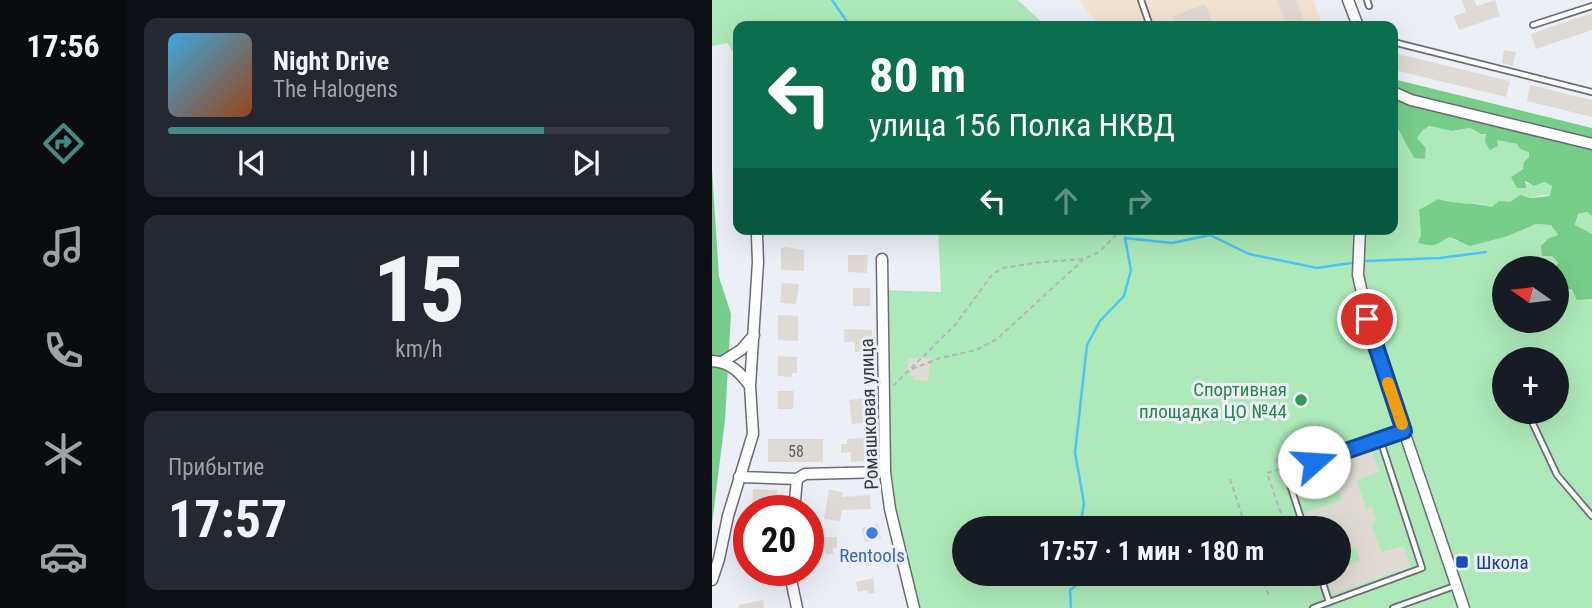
<!DOCTYPE html>
<html lang="ru">
<head>
<meta charset="utf-8">
<style>
  body { margin:0; font-family:"Roboto Condensed",sans-serif; background:#242831; color:#f1f3f6; height:100vh; display:flex; flex-direction:column; font-size:26px; white-space:nowrap }
  * { box-sizing:border-box; margin:0 }
  p { font-size:23px; color:#9ea1a6 }
  .icon { flex:none; width:38px; height:38px; fill:none; stroke:currentColor; stroke-width:2; stroke-linecap:round; stroke-linejoin:round }
  .map { position:relative; flex:1; overflow:hidden }
  .side { display:flex; flex-direction:column; gap:18px; padding:18px; background:#0d0f14; width:586px }
  .side>* { flex:none }
  .guide { position:absolute; left:21px; top:21px; width:665px; height:214px; border-radius:14px; box-shadow:0 7px 28px #0002; background:#0b6e4f; color:#fff; overflow:hidden }
  .needle { width:46px; rotate:284deg }
  .controls { position:absolute; left:780px; top:256px; display:grid; gap:14px }
  .controls a { display:grid; place-items:center; width:77px; height:77px; border-radius:50%; background:#171b24; box-shadow:0 7px 28px #0002; font-size:35px }
  .speed { position:absolute; left:21px; top:495px; display:flex; gap:14px; font-size:35px; font-weight:700; text-align:center }
  .speed>* { display:grid; place-content:center; width:91px; height:91px; border-radius:50%; background:#171b24; box-shadow:0 7px 28px #0002; line-height:1 }
  .speed .limit { border:10px solid #d22; background:#fff; color:#111 }
  .pin { position:absolute; display:grid; place-items:center; width:60px; height:60px; color:#fff; margin:-30px; border:4px solid #fff; border-radius:50%; box-shadow:0 2px 7px #0007 }
  .me { position:absolute; width:77px; margin:-38px; rotate:71deg; stroke-linejoin:round; filter:drop-shadow(0 0 5px #0008) }
  .turn { display:flex; align-items:center; gap:24px; height:147px; padding:0 21px; font-size:32px }
  .turn .icon { width:91px; height:91px; stroke-width:2.5 }
  .turn b { display:block; font-size:49px; line-height:60px }
  .lanes { display:flex; align-items:center; height:66px; padding:0 21px; background:#0003; justify-content:center; gap:35px; direction:ltr }
  .lanes .off { opacity:.35 }
  .big { font-size:52px; font-weight:700; line-height:1.1 }
  .side .card { flex:1; display:flex; flex-direction:column; justify-content:center; gap:10px; min-width:0; padding:0 24px; border-radius:14px; background:#242831 }
  .side .dial { align-items:center; gap:0 }
  .dial b { font-size:91px; line-height:1 }
  .song { display:flex; align-items:center; gap:21px }
  .cover { width:84px; height:84px; border-radius:10px; background:linear-gradient(135deg,hsl(200 70% 55%),hsl(20 70% 35%)) }
  .played { height:7px; border-radius:4px; background:linear-gradient(90deg,#428987 75%,#363941 75%) }
  .keys { display:flex; justify-content:space-around; direction:ltr }
  .trip { position:absolute; left:240px; top:516px; width:399px; height:70px; border-radius:35px; background:#171b24; box-shadow:0 7px 28px #0002; font-weight:700; line-height:70px; text-align:center }
  main { display:flex; flex:1; min-height:0 }
  .tabs { display:flex; flex-direction:column; width:126px; justify-content:space-around; align-items:center; background:#090b0e; color:#9ea1a6 }
  .tabs .icon { width:49px; height:49px }
  .tabs .active { color:#428987 }
  .tabs b { font-size:32px; color:#f1f3f6 }
  .map>svg:first-child { display:block }
  .medical { fill:#f2e2d0 }
  .green { fill:#aeeab9; fill-rule:evenodd }
  .forest { fill:#77ce8b }
  .lines { fill:none; stroke-linecap:round; stroke-linejoin:round }
  .stream { stroke:#49c6f7; stroke-width:2.5 }
  .building { fill:#dfdad4 }
  .service-casing { stroke:#6a6c73; stroke-width:8 }
  .minor-casing { stroke:#6a6c73; stroke-width:13 }
  .path { stroke:#b4b6bc; stroke-width:2; stroke-dasharray:5 3.5; stroke-linecap:butt }
  .service { stroke:#fff; stroke-width:4.5 }
  .minor { stroke:#fff; stroke-width:10 }
  .route-casing { stroke:#114b97; stroke-width:18 }
  .route { stroke:#1a73e8; stroke-width:12 }
  .slow { stroke:#f59e0b; stroke-width:12 }
  .leisure-dot { fill:#2e9e5b; stroke:#edeff6; stroke-width:2.5 }
  .shop-dot { fill:#3f7fe0; stroke:#edeff6; stroke-width:2.5 }
  .transit-dot { fill:#1a4fb4; stroke:#edeff6; stroke-width:2.5 }
  .labels { text-anchor:middle; dominant-baseline:central; stroke-width:6; stroke-linejoin:round; paint-order:stroke }
  .number-label { font-size:16px; fill:#616061 }
  .leisure-label { font-size:19px; fill:#27864d; stroke:#edeff6; text-anchor:end }
  .street-label { font-size:19px; fill:#37383b; stroke:#edeff6 }
  .shop-label { font-size:19px; fill:#366cbe; stroke:#edeff6 }
  .transit-label { font-size:19px; fill:#164399; stroke:#edeff6; text-anchor:start }
</style>
</head>
<body>
<main>
<nav class="tabs">
<b>17:56</b>
<svg class="icon active" aria-label="directions" viewBox="0 0 24 24"><path d="M12 3l9 9-9 9-9-9zM9 14v-3h6M13 9l2 2-2 2"/></svg>
<svg class="icon" aria-label="music" viewBox="0 0 24 24"><path d="M9 18V5l10-2v13"/><circle cx="6" cy="18" r="3"/><circle cx="16" cy="16" r="3"/></svg>
<svg class="icon" aria-label="phone" viewBox="0 0 24 24"><path d="M5 4h4l2 5-3 2q2 4 5 5l2-3 5 2v4C11 20 4 13 5 4z"/></svg>
<svg class="icon" aria-label="climate" viewBox="0 0 24 24"><path d="M12 3v18M4 7l16 10M4 17L20 7"/></svg>
<svg class="icon" aria-label="car" viewBox="0 0 24 24"><path d="M5 17H2v-5l4-1 3-4h7l3 4 3 1v5h-3M9 17h6M6 11h13"/><circle cx="7" cy="17" r="2"/><circle cx="17" cy="17" r="2"/></svg>
</nav>
<section class="side">
<div class="card">
<div class="song"><i class="cover"></i><div><b>Night Drive</b><p>The Halogens</p></div></div>
<div class="played"></div>
<div class="keys"><svg class="icon" aria-label="previous" viewBox="0 0 24 24"><path d="M18 5L8 12l10 7zM5 5v14"/></svg><svg class="icon" aria-label="pause" viewBox="0 0 24 24"><path d="M8 5v14M16 5v14"/></svg><svg class="icon" aria-label="next" viewBox="0 0 24 24"><path d="M6 5l10 7-10 7zM19 5v14"/></svg></div>
</div>
<div class="card dial"><b>15</b><p>km/h</p></div>
<div class="card"><p>Прибытие</p><b class="big">17:57</b></div>
</section>
<div class="map">
<svg width="880" height="608" viewBox="0 0 880 608">
  <rect width="100%" height="100%" fill="#edeff6"/>
  <!-- medical -->
  <path class="medical" d="M366,0H601L611,26H389Z"/>
  <!-- green -->
  <path class="green" d="M0,0H306L334,26H26V63L16,43L0,46Z
    M681,120L702,158L713,159L714,148L705,138L711,130L719,126L740,131L758,128L785,140L805,144L817,152C818,164 809,171 799,177L822,186L833,182L840,186L838,196L830,195L780,207L769,204L740,203L726,199L707,211L709,235L733,239L738,237L744,241L781,239L796,236L824,224L839,225L846,235L840,256L846,263L842,268H793V320H845V281L849,287L880,299V608H196L171,505L166,417L168,290L229,292L226,229H681ZM793,359H845V411H793ZM252,528H626V574H252Z
    M875,212L880,216V234L863,226L866,214Z"/>
  <!-- forest -->
  <path class="forest" d="M681,79L880,128V216L875,212L866,214L863,225L880,234V299L865,300L860,290L849,287L845,281V268H842L846,263L840,256H830L829,246L837,238L846,235L839,225L824,224L796,236L758,246L738,237C722,244 727,248 706,243L709,235L707,210L726,199C744,205 762,202 780,207L787,201L798,202L808,195L818,198L838,196L840,186L833,182L822,186L813,181L814,188H805L799,177L811,169L812,162L817,157V152L808,149L805,144L785,140L786,146L778,150L773,142L774,134H769L758,128L740,131L718,126L711,130L705,138L714,148L713,159L702,158L681,120Z
    M0,169L7,277L19,314L13,420L0,524Z"/>
  <g class="lines">
    <!-- stream -->
    <path class="stream" d="M120,0L138,26
      M653,261L728,258L774,252
      M368,528L372,503L363,453L375,345L388,321L412,296L419,270L413,238L460,243L498,235L537,254L605,268L639,263
      M359,608L358,590L372,580L371,574"/>
  </g>
  <!-- building -->
  <path class="building" d="M565,0H584L594,26H575Z
    M750,0H762L765,6L783,0L788,16L747,30L742,16L754,12Z
    M493,4L502,26H464L460,17Z
    M880,13V30L824,49L819,34Z
    M792,50L804,52L801,66L790,63Z
    M686,54L798,81L794,97L682,70Z
    M818,85L880,100V117L815,101Z
    M74,247L92,250V271L69,270V248Z
    M136,255H156L155,273L136,272Z
    M70,283L87,284L84,304L68,303Z
    M141,288H158V306H141Z
    M66,315L86,316V341L66,340Z
    M132,329L160,330L159,352H143V342H132Z
    M66,356L85,357V373H80V377L66,376Z
    M197,358H219L216,381L202,380L203,376H199V371L195,370Z
    M66,391H82L81,409H66Z
    M155,398L159,422L140,424L137,400Z
    M156,438V461L139,462V452L129,453V444H135V439Z
    M56,439H111V462H56Z
    M660,451L667,472L645,480L654,509L660,507L665,522L660,524L669,552L692,546L699,567L620,594L613,574H626V568L648,561L644,548L626,552V528H598L592,513L630,500L625,486L588,499L581,477Z
    M41,489L65,490L64,506L40,505Z
    M117,489L131,493L130,497L158,495L159,509L130,510L128,521L112,519Z
    M166,524L169,538L153,542L150,528Z
    M107,537H125V548H121V554H113V548H107Z
    M161,578L163,593L156,594L155,590L146,592L144,582Z
    M51,600L52,608H27V605Z"/>
  <g class="lines">
    <!-- service casing -->
    <g class="service-casing">
      <path id="service" d="M429,0L438,26
        M655,0L657,6
        M821,25L880,6
        M681,42L880,92
        M791,367L793,370
        M815,411L845,475L880,516
        M592,528L574,472L668,439
        M608,574L617,602
        M601,608L710,568L668,439L691,431
        M681,608L743,586"/>
    </g>
    <!-- minor casing -->
    <g class="minor-casing">
      <path id="minor" d="M636,0L646,26
        M681,92L699,100L880,144
        M648,229L646,275L659,334L752,608
        M170,259L173,472L178,509L202,608
        M0,361C18,362 28,372 38,386
        M10,362L29,350L42,335
        M27,477L85,479L93,474L173,472
        M82,511L85,479
        M77,570L85,608
        M0,580L7,559L16,516L41,434L38,386L46,262L45,236"/>
    </g>
    <!-- path -->
    <path class="path" d="M630,26L634,19
      M200,369L228,358L264,350L285,339L371,260
      M181,386L243,325L279,276L290,268L331,262L372,259L387,252L410,229
      M623,438L626,449
      M564,458L567,467
      M568,469L555,473L574,528
      M518,479L534,528
      M549,574L557,597
      M589,574L593,586"/>
    <!-- service -->
    <use href="#service" class="service"/>
    <!-- minor -->
    <use href="#minor" class="minor"/>
  </g>
  <g class="lines">
    <!-- route casing -->
    <g class="route-casing">
      <path id="route" d="M602,462L692,431L655,319"/>
    </g>
    <!-- route -->
    <use href="#route" class="route"/>
    <!-- slow -->
    <path class="slow" d="M676,383L690,424"/>
  </g>
  <!-- markers -->
  <circle class="leisure-dot" cx="589" cy="400" r="7"/>
  <circle class="shop-dot" cx="160" cy="533" r="7"/>
  <rect class="transit-dot" x="743" y="555" width="14" height="14" rx="3.5"/>
  <g class="labels">
    <!-- number labels -->
    <g class="number-label">
      <text x="84" y="451">58</text>
    </g>
    <!-- leisure labels -->
    <g class="leisure-label">
      <text x="575" y="389">Спортивная<tspan x="575" dy="22">площадка ЦО №44</tspan></text>
    </g>
    <!-- street labels -->
    <g class="street-label">
      <text transform="translate(157 414) rotate(-92)">Ромашковая улица</text>
    </g>
    <!-- shop labels -->
    <g class="shop-label">
      <text x="160" y="555">Rentools</text>
    </g>
    <!-- transit labels -->
    <g class="transit-label">
      <text x="764" y="562">Школа</text>
    </g>
  </g>
</svg>
<div class="controls">
<a><svg class="needle" viewBox="-14 -14 28 28"><path d="M0-13l5 13h-10z" fill="#e53935"/><path d="M0 13l5-13h-10z" fill="#9ea1a6"/></svg></a>
<a>+</a>
</div>
<div class="speed"><div class="limit">20</div></div>
<div class="pin" style="left:655px;top:319px;background:#d93025"><svg class="icon" aria-label="arrive" viewBox="0 0 24 24"><path d="M6 21V4h12l-3 4 3 4H6"/></svg></div>
<svg class="me" style="left:602px;top:462px" viewBox="-20 -20 40 40"><circle r="19" fill="#fff"/><path d="M0-13L10 11 0 6-10 11z" fill="#1a73e8"/></svg>
<div class="trip">17:57 · 1 мин · 180 m</div>
<div class="guide">
<div class="turn"><svg class="icon" aria-label="left" viewBox="0 0 24 24"><path d="M17 20v-9H6M10 6l-5 5 5 5"/></svg><div><b>80 m</b>улица 156 Полка НКВД</div></div>
<div class="lanes"><svg class="icon" aria-label="left" viewBox="0 0 24 24"><path d="M17 20v-9H6M10 6l-5 5 5 5"/></svg><svg class="icon off" aria-label="ahead" viewBox="0 0 24 24"><path d="M12 20V5M6 11l6-6 6 6"/></svg><svg class="icon off" aria-label="right" viewBox="0 0 24 24"><path d="M7 20v-9h11M14 6l5 5-5 5"/></svg></div>
</div>
</div>
</main>
</body>
</html>
